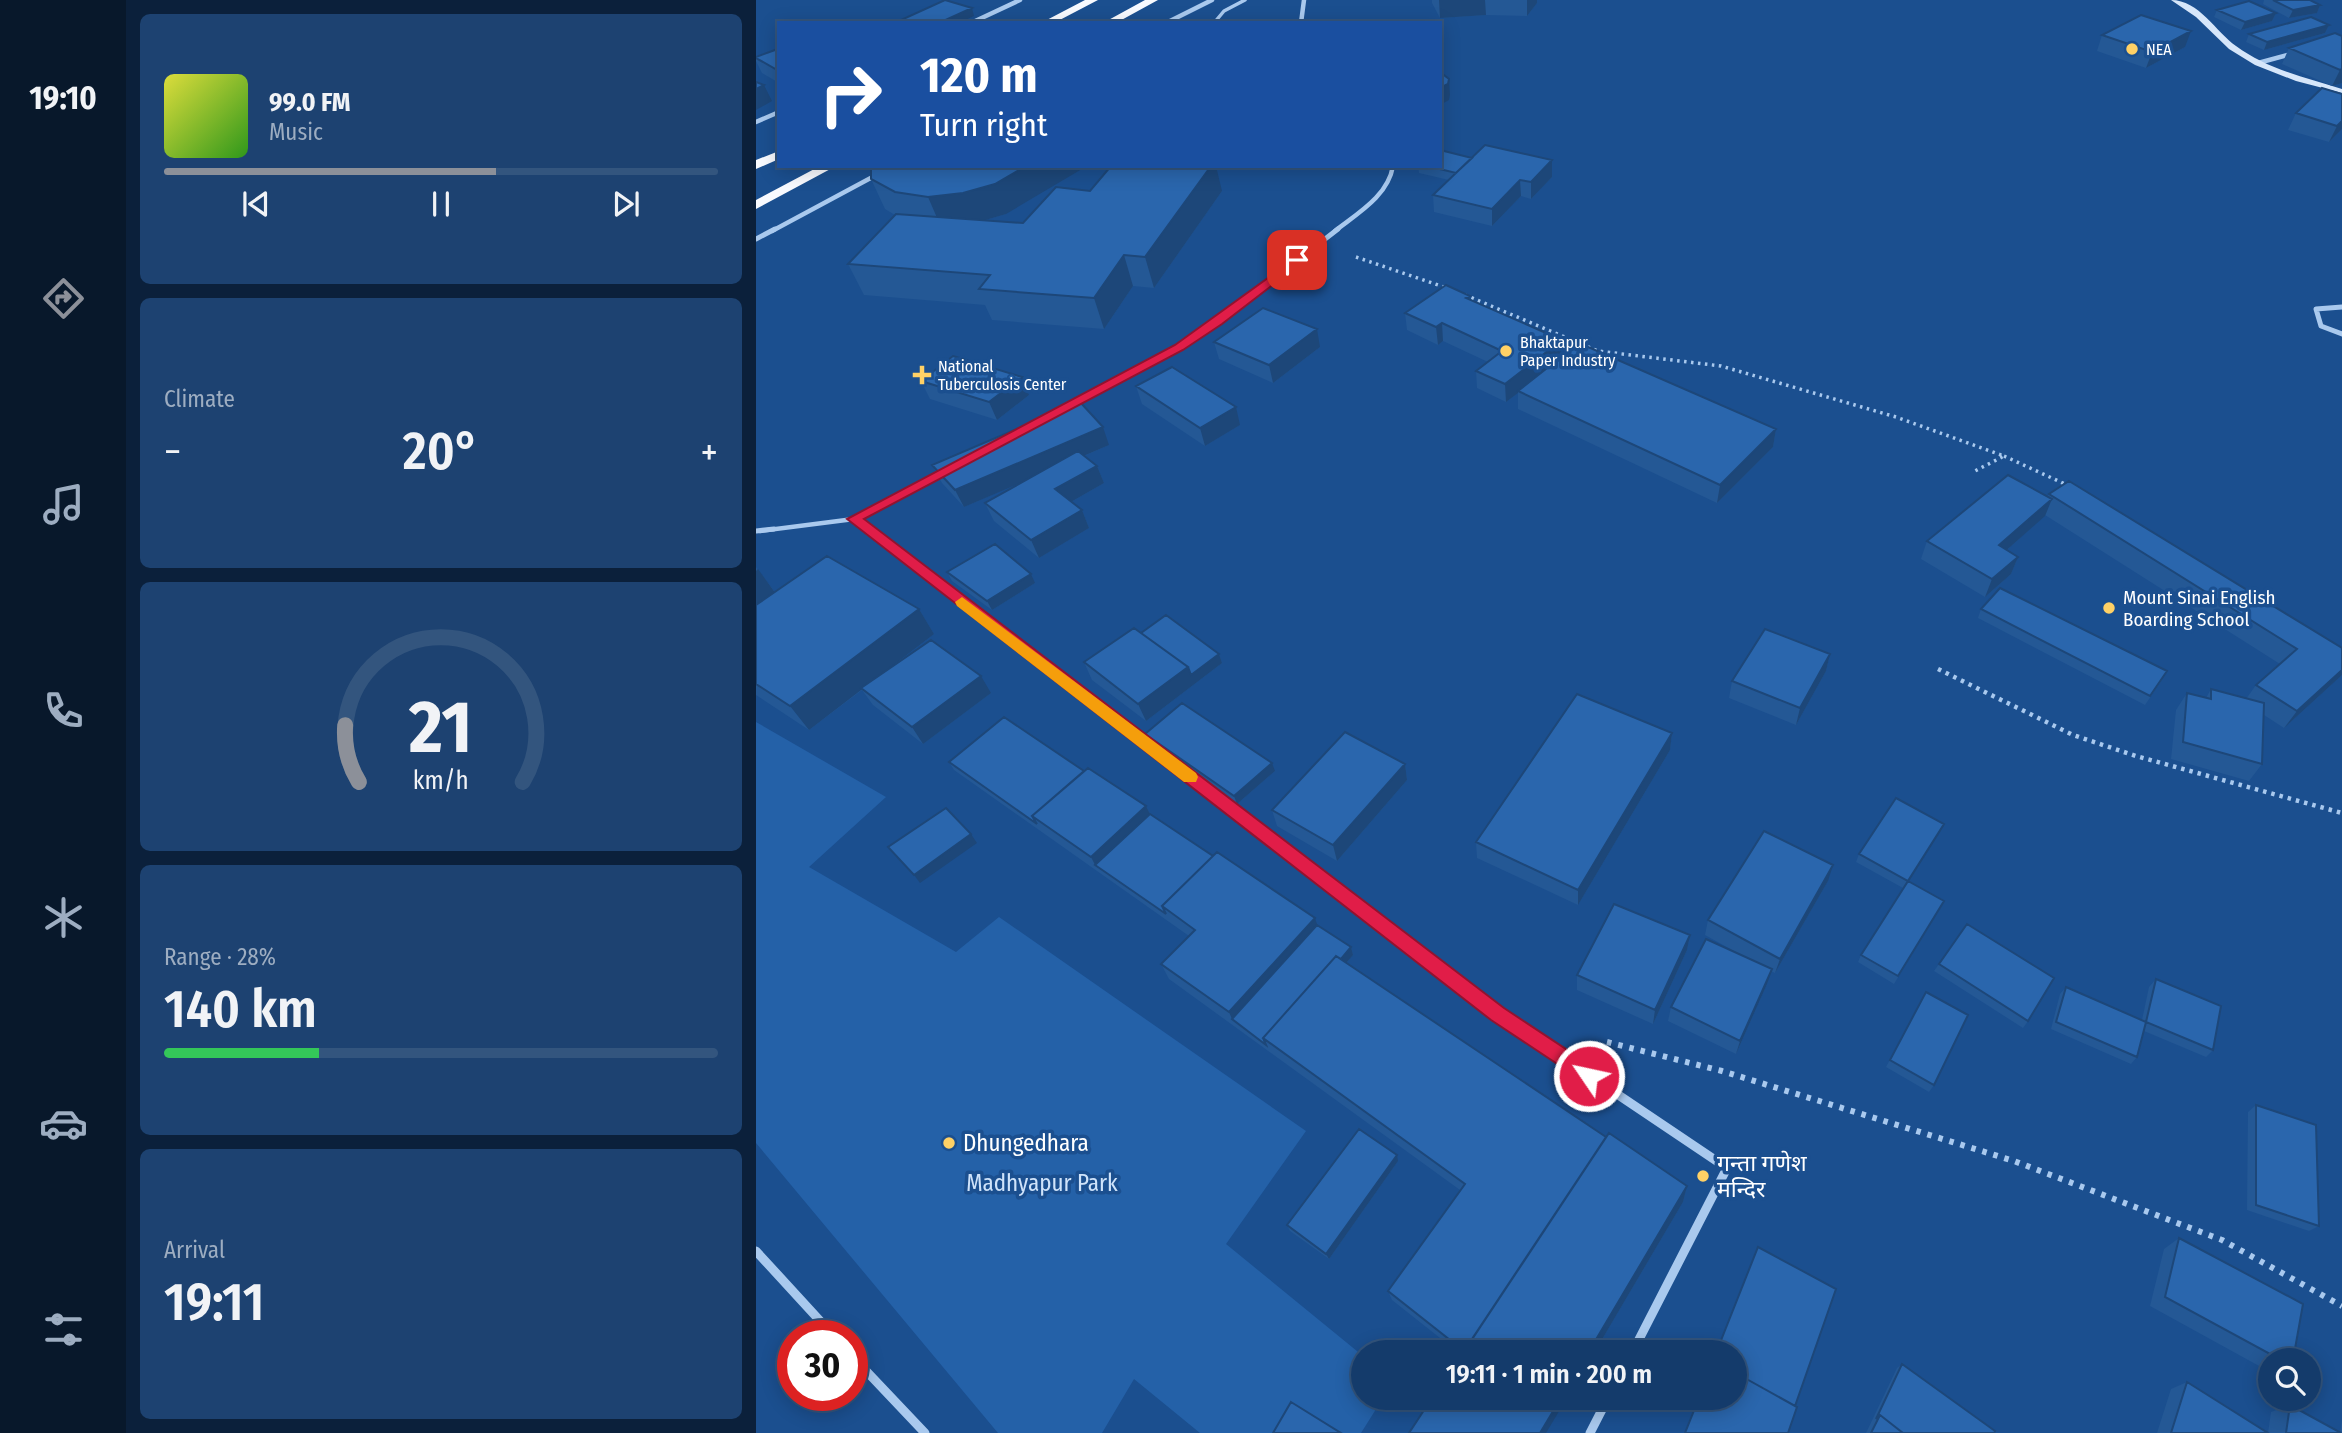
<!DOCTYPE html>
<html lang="en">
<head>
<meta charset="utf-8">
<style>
  body { margin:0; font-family:"Fira Sans Condensed","Noto Sans Devanagari",sans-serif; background:#1d4271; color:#f1f3f6; height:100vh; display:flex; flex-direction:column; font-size:26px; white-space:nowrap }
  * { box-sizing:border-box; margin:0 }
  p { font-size:23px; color:#9dadc1 }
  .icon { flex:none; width:38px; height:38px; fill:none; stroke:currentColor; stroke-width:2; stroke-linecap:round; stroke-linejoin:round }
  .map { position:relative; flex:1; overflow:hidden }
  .drawer { display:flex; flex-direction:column; gap:14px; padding:14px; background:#0b203b; width:630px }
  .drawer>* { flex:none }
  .top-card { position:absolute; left:21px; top:21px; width:665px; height:147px; border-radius:0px; box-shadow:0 4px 18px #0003,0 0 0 2px #33557e; background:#1a4fa0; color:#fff; overflow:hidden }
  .fabs { position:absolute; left:1502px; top:1348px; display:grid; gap:14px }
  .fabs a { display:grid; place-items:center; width:63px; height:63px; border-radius:50%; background:#143b6b; box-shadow:0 4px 18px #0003,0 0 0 2px #33557e; font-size:35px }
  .speed { position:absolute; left:21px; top:1320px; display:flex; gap:14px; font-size:35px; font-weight:700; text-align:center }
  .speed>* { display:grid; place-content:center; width:91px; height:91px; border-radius:50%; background:#143b6b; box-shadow:0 4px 18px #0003,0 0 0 2px #33557e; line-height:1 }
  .speed .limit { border:10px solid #d22; background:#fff; color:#111 }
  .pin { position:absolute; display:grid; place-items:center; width:60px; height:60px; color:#fff; margin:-30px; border-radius:14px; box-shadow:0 4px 10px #0006 }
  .me { position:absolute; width:77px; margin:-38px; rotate:304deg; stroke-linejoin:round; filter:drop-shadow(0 0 5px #0008) }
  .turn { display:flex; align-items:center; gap:24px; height:147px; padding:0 28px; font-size:32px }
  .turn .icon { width:91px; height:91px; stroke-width:2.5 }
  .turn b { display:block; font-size:49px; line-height:60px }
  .big { font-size:52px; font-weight:600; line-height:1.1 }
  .drawer .tile { flex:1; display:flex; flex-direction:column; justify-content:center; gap:10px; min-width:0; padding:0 24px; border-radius:10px; background:#1d4271 }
  .drawer .dial { align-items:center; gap:0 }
  .dial svg { height:182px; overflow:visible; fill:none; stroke:#33557e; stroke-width:7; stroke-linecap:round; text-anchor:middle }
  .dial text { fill:#f1f3f6; stroke:none }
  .song { display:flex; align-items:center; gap:21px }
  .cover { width:84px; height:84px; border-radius:10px; background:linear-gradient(135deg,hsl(60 70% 55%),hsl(110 70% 35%)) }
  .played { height:7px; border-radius:4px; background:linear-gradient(90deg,#8c9099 60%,#33557e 60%) }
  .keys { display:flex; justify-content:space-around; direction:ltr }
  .heat { display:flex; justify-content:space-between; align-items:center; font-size:38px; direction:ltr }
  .charge { height:10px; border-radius:5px; background:linear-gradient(90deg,#34c759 28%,#33557e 0) }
  .trip { position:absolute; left:595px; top:1340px; width:396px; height:70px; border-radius:35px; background:#143b6b; box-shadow:0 4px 18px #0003,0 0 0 2px #33557e; font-weight:600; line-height:70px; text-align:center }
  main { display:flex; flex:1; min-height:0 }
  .menu { display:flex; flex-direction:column; width:126px; justify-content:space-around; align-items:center; background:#08182b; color:#9dadc1 }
  .menu .icon { width:49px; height:49px }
  .menu .active { color:#8c9099 }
  .menu b { font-size:32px; color:#f1f3f6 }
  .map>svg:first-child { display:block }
  .green { fill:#2461a8 }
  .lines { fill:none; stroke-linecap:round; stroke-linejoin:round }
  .path-far2 { stroke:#a9c9ee; stroke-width:3.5; stroke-dasharray:2.5 4.5; stroke-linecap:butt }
  .path-far1 { stroke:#a9c9ee; stroke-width:4.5; stroke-dasharray:3.5 5; stroke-linecap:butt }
  .path { stroke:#a9c9ee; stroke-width:6; stroke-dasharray:4.5 7; stroke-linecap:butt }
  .service-far2 { stroke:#a9c9ee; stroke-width:3.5 }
  .service-far1 { stroke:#a9c9ee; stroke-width:4.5 }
  .service { stroke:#a9c9ee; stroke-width:5 }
  .minor-far3 { stroke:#a9c9ee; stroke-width:4.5 }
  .minor-far2 { stroke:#a9c9ee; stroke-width:5 }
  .minor-far1 { stroke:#a9c9ee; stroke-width:7 }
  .minor { stroke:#a9c9ee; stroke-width:9 }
  .secondary { fill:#d6e6fa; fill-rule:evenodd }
  .trunk { fill:#f8faff; fill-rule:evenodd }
  .wall { fill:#245895 }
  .shaded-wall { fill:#1d4779 }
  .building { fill:#2a66ad; stroke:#1d4779; stroke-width:2 }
  .route { fill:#e11d48; stroke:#92132f; stroke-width:2 }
  .slow { fill:#f59e0b }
  .poi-dot { fill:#ffd166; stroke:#1b4f8f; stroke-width:2.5 }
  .labels { text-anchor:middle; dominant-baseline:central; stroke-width:7; stroke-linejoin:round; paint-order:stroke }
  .far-poi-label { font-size:16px; fill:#fff; stroke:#1b4f8f; text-anchor:start }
  .poi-label { font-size:19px; fill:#fff; stroke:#1b4f8f; text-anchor:start }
  .near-poi-label { font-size:23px; fill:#fff; stroke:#1b4f8f; text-anchor:start }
  .near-park-label { font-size:23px; fill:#cfe3fa; stroke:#1b4f8f }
</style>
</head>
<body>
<main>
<nav class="menu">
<b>19:10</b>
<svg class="icon active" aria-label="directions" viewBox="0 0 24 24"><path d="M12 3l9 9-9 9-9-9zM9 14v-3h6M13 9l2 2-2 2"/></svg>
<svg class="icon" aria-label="music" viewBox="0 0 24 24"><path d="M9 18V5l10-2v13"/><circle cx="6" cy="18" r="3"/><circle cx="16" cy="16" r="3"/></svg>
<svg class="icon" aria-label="phone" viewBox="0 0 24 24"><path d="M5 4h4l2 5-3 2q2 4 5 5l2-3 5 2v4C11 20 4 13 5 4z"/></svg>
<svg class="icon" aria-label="climate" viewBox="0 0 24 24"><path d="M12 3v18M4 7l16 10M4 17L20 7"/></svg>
<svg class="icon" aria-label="car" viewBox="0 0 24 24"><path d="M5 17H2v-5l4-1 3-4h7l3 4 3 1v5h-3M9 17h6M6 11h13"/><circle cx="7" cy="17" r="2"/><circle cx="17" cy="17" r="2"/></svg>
<svg class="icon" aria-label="filters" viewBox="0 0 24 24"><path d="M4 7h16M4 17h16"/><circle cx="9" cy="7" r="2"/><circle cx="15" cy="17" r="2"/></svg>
</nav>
<section class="drawer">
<div class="tile">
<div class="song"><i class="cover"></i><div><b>99.0 FM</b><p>Music</p></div></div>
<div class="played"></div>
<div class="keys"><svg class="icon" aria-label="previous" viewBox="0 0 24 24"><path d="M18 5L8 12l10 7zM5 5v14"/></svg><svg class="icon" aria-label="pause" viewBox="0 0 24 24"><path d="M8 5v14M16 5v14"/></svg><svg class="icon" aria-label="next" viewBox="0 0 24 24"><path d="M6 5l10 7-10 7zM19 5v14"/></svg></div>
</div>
<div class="tile"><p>Climate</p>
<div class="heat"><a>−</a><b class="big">20°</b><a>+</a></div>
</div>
<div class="tile dial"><svg viewBox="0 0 100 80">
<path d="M14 69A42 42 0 1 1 86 69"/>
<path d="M14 69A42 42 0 0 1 8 44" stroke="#8c9099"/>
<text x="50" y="56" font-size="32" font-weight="700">21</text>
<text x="50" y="72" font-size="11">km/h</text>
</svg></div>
<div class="tile"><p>Range · 28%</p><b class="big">140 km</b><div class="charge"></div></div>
<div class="tile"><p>Arrival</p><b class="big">19:11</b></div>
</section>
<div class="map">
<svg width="1586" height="1433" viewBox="0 0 1586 1433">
  <rect width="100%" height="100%" fill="#1b4f8f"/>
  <!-- green -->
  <path class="green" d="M0,722L130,797L53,867L200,952L243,917L550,1131L470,1244L607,1356V1398H627L605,1433H444L378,1379L346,1433H242L0,1143Z"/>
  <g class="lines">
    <!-- path-far2 -->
    <path class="path-far2" d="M600,257L691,288
      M709,295L842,351L965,366L1140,417L1248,456L1219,471
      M1248,456L1311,485"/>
    <!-- path-far1 -->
    <path class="path-far1" d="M1182,669L1317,735L1380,756L1586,813"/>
    <!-- path -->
    <path class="path" d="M851,1042L966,1071L1258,1161L1466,1240L1586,1306"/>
    <!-- service-far2 -->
    <path class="service-far2" d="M458,23L468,11L489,0"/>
    <!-- service-far1 -->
    <path class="service-far1" d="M4,531L98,519"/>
    <!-- service -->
    <path class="service" d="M0,531L18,529"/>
    <!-- minor-far3 -->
    <path class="minor-far3" d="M215,23L264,0
      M410,23L456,0
      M545,23L548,0
      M1502,63L1539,53
      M0,122L23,112
      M16,231L137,166
      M579,231C602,213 632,196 637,166"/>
    <!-- minor-far2 -->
    <path class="minor-far2" d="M0,239L19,229
      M1586,307L1560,309L1565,326L1586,334
      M299,413L423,348L462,322L582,229
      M113,531L98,519L189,471"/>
    <!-- minor-far1 -->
    <path class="minor-far1" d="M111,529L623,922"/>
    <!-- minor -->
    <path class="minor" d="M620,921L742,1014L971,1168L876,1353
      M0,1251L77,1335
      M96,1356L169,1433
      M834,1433L852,1398"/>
    <!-- secondary -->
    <path class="secondary" d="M1415,0C1443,0 1460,32 1480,46C1511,69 1550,78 1586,89V93L1540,81L1499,65L1473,49L1440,17Z"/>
    <!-- trunk -->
    <path class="trunk" d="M329,0H342L298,23H285Z
      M389,0H402L360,23H347Z
      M23,151V159L0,169V160Z
      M64,166H80L0,209V200Z"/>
  </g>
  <!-- wall -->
  <path class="wall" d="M676,0H781V3L771,16L730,15L684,18L676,3Z
    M1508,0H1554L1564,5L1561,13L1533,18L1507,4Z
    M1461,10L1520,13L1516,21L1485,30L1458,17Z
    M1573,25L1569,33L1508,50L1490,42L1493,34Z
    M1346,35L1429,47L1390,68L1341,51Z
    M1586,36V83L1576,86L1526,64L1533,48Z
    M23,53V83L6,73L0,61V57Z
    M1586,94V129L1573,142L1532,130L1540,113Z
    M662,166H684L796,177L775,199L765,196L736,226L678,212L677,195L693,180L663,173Z
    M115,179L250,214L229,220L267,223L334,191H466L398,288L377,286L348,329L236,320L229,305L108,295L92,264L139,215L129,209Z
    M714,300L806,340L805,357L1020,429L1017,447L961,503L762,409V393L750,402L721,388L720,371L732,362L687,341L682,345L651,330L649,313Z
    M458,342L564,347L517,383L463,359Z
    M165,381L273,395L241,420L174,399Z
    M380,386L484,425L449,446L386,404Z
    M353,445L328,456L341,466L348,483L315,502L326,510L333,528L283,558L238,521L229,503L264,483L208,507L186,483L176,465Z
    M1293,494L1586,648V675L1528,728L1508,715L1506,764L1493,781L1415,759L1420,710L1431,693L1450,698L1455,689L1490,699L1500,685L1524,664L1289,515L1251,550L1262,557L1255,574L1229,597L1165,559L1171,541L1292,496Z
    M0,567L19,592L163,609L178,634L139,664L235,693L167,744L117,705L106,690L53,730L0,695Z
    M191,572L279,583L236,610L196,581Z
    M1225,609L1406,680L1389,705L1222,618Z
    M385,633L463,654L466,663L390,721L336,680L328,662Z
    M1074,654L1070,671L1040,725L973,698L976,681Z
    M916,733L914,750L822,905L721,858L720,842Z
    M389,734L519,771L481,804L393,742Z
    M193,762L328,771L390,806L394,814L595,947L597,955L590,963L850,1137L931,1186L927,1202L838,1353H703L636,1300L632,1291L704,1190L413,979L405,964L433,936L198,770Z
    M649,764L651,780L581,861L521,826L516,810Z
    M1184,832L1153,881L1188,901L1138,984L1102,962L1105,955L1147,888L1100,862L1103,854Z
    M1072,881L1019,973L1015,971L1011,984L980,1054L912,1021L915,1007L987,956L949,935L952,920Z
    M934,935L931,950L897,1024L821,990V975Z
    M1183,964L1272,1021L1267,1028L1178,971Z
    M1400,979L1457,1050L1450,1057L1388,1031L1381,1057L1375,1064L1295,1029L1304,994L1310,987L1386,1020L1393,987Z
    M1170,992L1178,1085L1173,1092L1130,1067Z
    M1500,1105L1563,1226L1553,1231L1491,1210L1492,1112Z
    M642,1161L573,1259L534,1231L531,1225Z
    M1423,1238L1537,1360H1514V1372L1394,1306L1408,1249Z
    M1146,1364L1238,1433H1110L1141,1368Z
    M1431,1382L1512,1433H1401L1415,1389Z
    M1534,1405L1584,1433L1586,1420V1433H1512L1515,1412Z"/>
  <!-- shaded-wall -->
  <path class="shaded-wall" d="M683,0H729L730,15L684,18Z
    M771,0H781V3L771,16Z
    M1564,5L1561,13L1533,18L1537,10Z
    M216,8L218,16L203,23H183Z
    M1520,13L1516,21L1485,30L1489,22Z
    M1573,25L1569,33L1508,50L1511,42Z
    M1435,31L1429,47L1390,68L1396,52Z
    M1586,69V83L1576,86L1584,70Z
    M693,79L694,95L693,100L684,105V88Z
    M8,85L16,101L0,110V89Z
    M1586,121V129L1573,142L1581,126Z
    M796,160V177L775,199V182Z
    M270,166H331L250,214L219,223L185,227L172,197Z
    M455,166H460L466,191L398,288L389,257Z
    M764,180L765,196L736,226V209Z
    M368,255L377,286L348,329L338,298Z
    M686,323L687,341L682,345L680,327Z
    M561,329L564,347L517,383L513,365Z
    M806,340L805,358L762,391V393L750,402L749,384Z
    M266,377L273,395L241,420L233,402Z
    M480,407L484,425L449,446L444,428Z
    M347,427L353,445L208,507L199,490Z
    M1020,429L1017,447L961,503L964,485Z
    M341,466L348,483L306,507L299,489Z
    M1296,499L1289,516L1236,563L1243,545Z
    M326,510L333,528L283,558L275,540Z
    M1262,557L1255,574L1229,597L1236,579Z
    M2,569L20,594L0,606V571Z
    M275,574L279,583L236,610L231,601Z
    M163,609L178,634L53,730L34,706Z
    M463,654L466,663L390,721L382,704L432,667Z
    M1074,654L1070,671L1040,725L1044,708Z
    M1586,670V675L1528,728L1541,711Z
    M225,676L235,693L167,744L156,727Z
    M916,733L914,750L822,905V890Z
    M516,763L519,771L481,804L478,796Z
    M649,764L651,780L581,861L577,845Z
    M390,806L398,822L339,865L335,857Z
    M1188,824L1184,832L1148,889L1152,881Z
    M215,834L221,843L164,883L158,875Z
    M1077,865L1072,881L1019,973L1024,959Z
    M559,918L564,933L476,1019L473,1012Z
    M934,935L931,950L897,1024L899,1010Z
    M595,947L597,955L518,1046L512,1042Z
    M1016,969L1011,984L980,1054L984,1041Z
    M641,1155L642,1161L573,1259L570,1254Z
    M931,1186L927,1202L838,1353H832Z
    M805,1398H811L790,1433H784Z"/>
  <!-- building -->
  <path class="building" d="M189,0L216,8L183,23H156L145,20Z
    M1517,0H1554L1564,5L1537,10Z
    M1493,1L1520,13L1489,22L1461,10Z
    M1385,15L1435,31L1396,52L1346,35Z
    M1555,17L1573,25L1511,42L1493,34Z
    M1579,33L1586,36V69L1584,70L1533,48Z
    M19,50L23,53V71L0,58V57Z
    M684,72L693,79L692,84L684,88Z
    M0,82L8,85L0,89Z
    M1566,88L1586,94V121L1581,126L1540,113Z
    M729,145L796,160L775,182L764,180L736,209L677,195Z
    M684,150L716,158L700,173L671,166H684Z
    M115,166H270L239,184L207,193L172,197L139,192L115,179Z
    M355,166H455L389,257L368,255L338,298L223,289L234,275L92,264L140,214L267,223L300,187L334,191Z
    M690,285L714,296L710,298L806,340L749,384L720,371L746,351L686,323L680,327L649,313Z
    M507,308L561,329L513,365L458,342Z
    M823,343L1020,429L964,485L762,391Z
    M197,356L266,377L233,402L165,381Z
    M416,367L480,407L444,428L380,386Z
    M324,402L347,427L199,490L176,465Z
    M322,451L341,466L299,489L326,510L275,540L229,503Z
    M1252,475L1296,499L1243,545L1262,557L1236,579L1171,541Z
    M1313,481L1586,648V670L1541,711L1500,685L1541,649L1293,494Z
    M239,544L275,574L231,601L191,572Z
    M71,556L163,609L34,706L0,684V605Z
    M1244,588L1411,671L1394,696L1225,609Z
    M410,615L463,654L435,675L432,667L385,633Z
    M378,628L432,667L382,704L328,662Z
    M1009,629L1074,654L1044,708L976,681Z
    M175,640L225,676L156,727L105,688Z
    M1455,689L1508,703L1506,764L1427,742L1431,693L1455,699Z
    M821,694L916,733L822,890L720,842Z
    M426,703L516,763L478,796L389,734Z
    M248,717L328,771L276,816L281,824L193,762Z
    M589,732L649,764L577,845L516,810Z
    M332,768L390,806L335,857L276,816Z
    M1140,798L1188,824L1152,881L1188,901L1142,976L1105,955L1152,881L1103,854Z
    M190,808L215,834L158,875L132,847Z
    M394,814L457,856L406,906L410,914L339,865Z
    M1008,831L1077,865L1024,959L952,920Z
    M461,852L559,918L473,1012L405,964L439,930L406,906Z
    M858,904L934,935L899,1010L821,975Z
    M1211,924L1298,978L1272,1021L1183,964Z
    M561,925L595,947L585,959L580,956L507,1038L510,1045L476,1019Z
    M950,939L1016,969L984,1041L915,1007Z
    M580,956L850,1137L708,1351L632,1291L709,1184L507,1038Z
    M1400,979L1465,1006L1457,1050L1390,1022Z
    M1310,987L1390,1022L1381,1057L1300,1022Z
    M1170,992L1212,1015L1178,1085L1134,1060Z
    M1500,1105L1560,1125L1563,1226L1500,1205Z
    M603,1129L641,1155L570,1254L531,1225Z
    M853,1133L931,1186L832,1353H707Z
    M1423,1238L1547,1304L1537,1360H1525L1409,1297Z
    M1002,1247L1080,1289L1039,1406L978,1372V1353H960Z
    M1146,1364L1239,1431L1238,1433H1147L1124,1415L1120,1419Z
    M978,1372L1041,1407L1032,1433H929L943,1398H978Z
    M1431,1382L1512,1433H1415Z
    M676,1398H805L784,1433H653Z
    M535,1402L585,1433H517Z
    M1534,1405L1585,1433H1530Z
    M1124,1415L1147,1433H1115Z"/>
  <!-- route -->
  <path class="route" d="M541,257L546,260L545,263L466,324L427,350L108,519L748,1008L840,1069L843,1076L840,1082L833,1085L735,1020L91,519L419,345Z"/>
  <!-- slow -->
  <path class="slow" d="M206,597L440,773L442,777L440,782H428L201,606L199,602Z"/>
  <!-- markers -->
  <g class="poi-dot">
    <circle cx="1376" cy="49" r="7"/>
    <circle cx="750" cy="351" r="7"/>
    <path d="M162.5 364.5h7v7h7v7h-7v7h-7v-7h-7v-7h7z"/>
    <circle cx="1353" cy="608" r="7"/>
    <circle cx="193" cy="1143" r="7"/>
    <circle cx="947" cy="1176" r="7"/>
  </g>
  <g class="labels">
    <!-- far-poi labels -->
    <g class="far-poi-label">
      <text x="1390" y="49">NEA</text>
      <text x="764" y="342">Bhaktapur<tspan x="764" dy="18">Paper Industry</tspan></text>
      <text x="182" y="366">National<tspan x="182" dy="18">Tuberculosis Center</tspan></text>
    </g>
    <!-- poi labels -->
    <g class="poi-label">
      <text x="1367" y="597">Mount Sinai English<tspan x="1367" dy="22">Boarding School</tspan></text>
    </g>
    <!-- near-poi labels -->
    <g class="near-poi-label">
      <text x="207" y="1143">Dhungedhara</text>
      <text x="961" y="1163">गन्ता गणेश<tspan x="961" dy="26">मन्दिर</tspan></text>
    </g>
    <!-- near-park labels -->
    <g class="near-park-label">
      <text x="286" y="1183">Madhyapur Park</text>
    </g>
  </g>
</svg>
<div class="fabs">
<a><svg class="icon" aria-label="search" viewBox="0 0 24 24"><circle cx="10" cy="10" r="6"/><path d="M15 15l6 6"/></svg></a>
</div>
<div class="speed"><div class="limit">30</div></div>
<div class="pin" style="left:541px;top:260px;background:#d93025"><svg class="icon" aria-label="arrive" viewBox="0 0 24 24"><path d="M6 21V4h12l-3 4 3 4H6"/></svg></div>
<svg class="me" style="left:833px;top:1076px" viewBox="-20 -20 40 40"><circle r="17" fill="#e11d48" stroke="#fff" stroke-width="3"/><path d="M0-11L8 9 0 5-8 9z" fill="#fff"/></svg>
<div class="trip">19:11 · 1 min · 200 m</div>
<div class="top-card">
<div class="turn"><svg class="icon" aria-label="right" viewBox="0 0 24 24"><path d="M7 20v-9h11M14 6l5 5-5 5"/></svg><div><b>120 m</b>Turn right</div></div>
</div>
</div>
</main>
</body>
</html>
